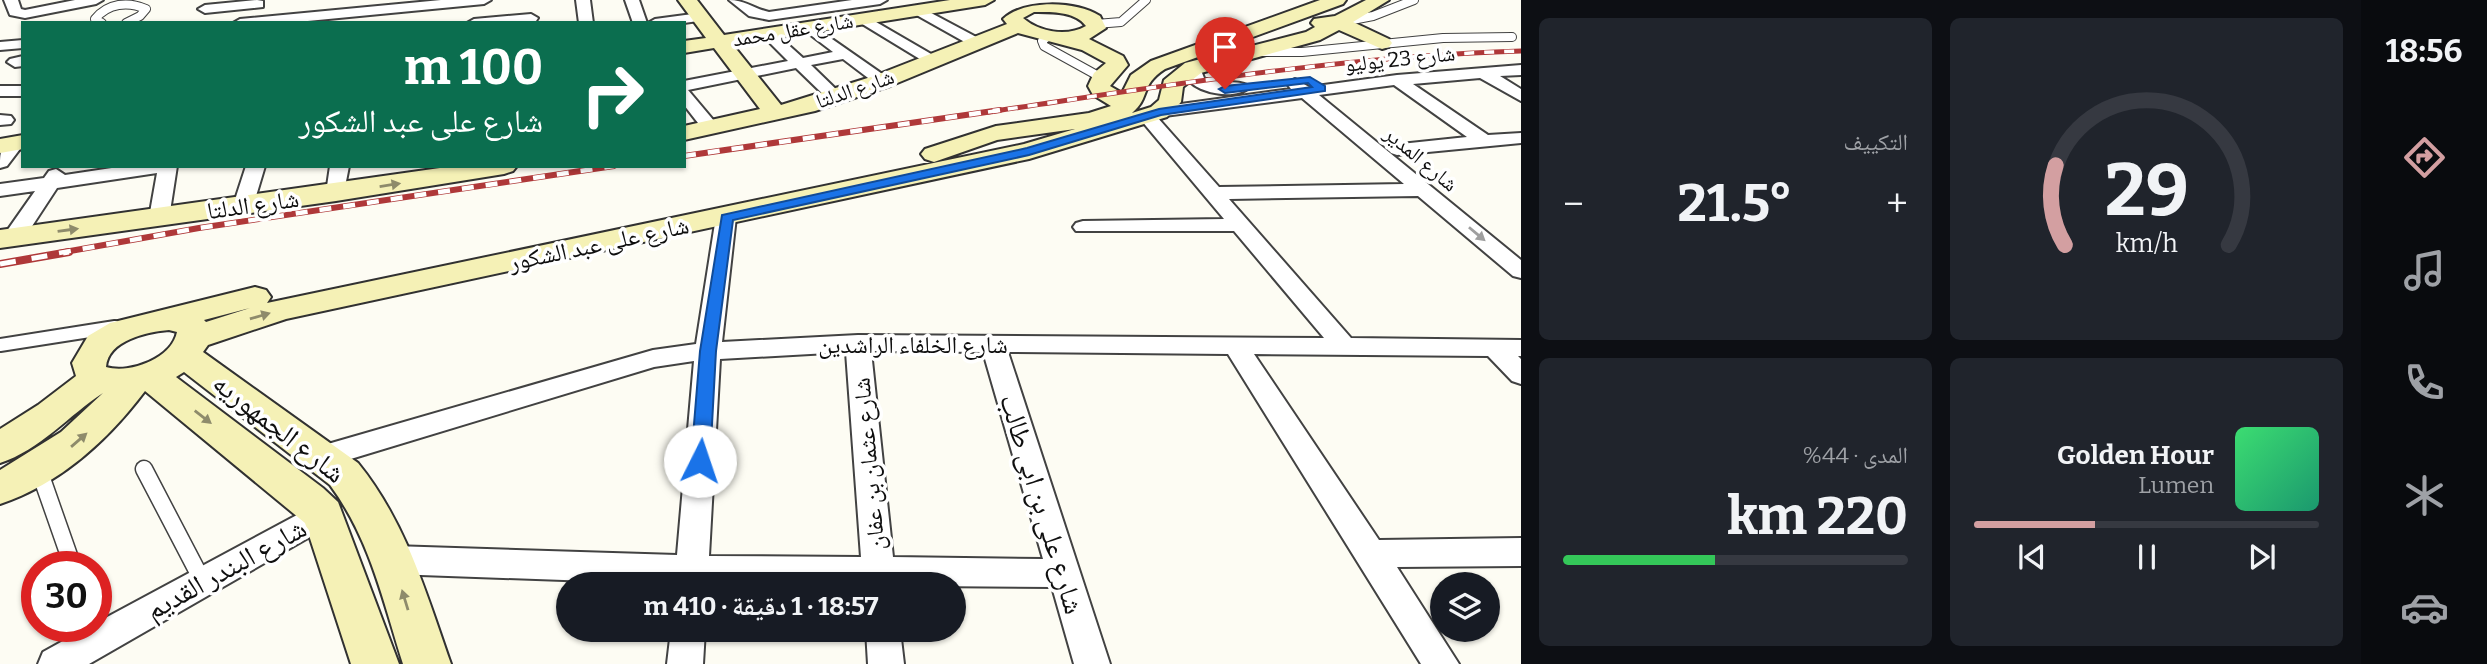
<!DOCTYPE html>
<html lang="ar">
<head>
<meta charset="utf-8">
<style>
  body { margin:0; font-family:Bitter,"Noto Naskh Arabic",serif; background:#20242c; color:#f1f3f6; direction:rtl; height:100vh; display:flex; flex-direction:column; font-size:26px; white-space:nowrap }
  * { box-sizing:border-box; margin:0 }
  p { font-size:23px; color:#9ea1a6 }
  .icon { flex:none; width:38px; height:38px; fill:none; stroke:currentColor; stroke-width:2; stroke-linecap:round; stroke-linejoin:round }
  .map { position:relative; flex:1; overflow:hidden; direction:ltr }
  .details { display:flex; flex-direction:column; gap:18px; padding:18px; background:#0d0f14; width:840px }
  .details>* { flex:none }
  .hud { position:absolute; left:21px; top:21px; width:665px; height:147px; border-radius:0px; box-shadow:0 2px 5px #0004; direction:rtl; background:#0b6e4f; color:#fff; overflow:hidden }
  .fabs { position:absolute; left:1430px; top:572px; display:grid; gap:14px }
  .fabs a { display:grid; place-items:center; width:70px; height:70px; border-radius:50%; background:#171b24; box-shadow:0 2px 5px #0004; font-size:35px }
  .speed { position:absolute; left:21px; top:551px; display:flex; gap:14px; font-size:35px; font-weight:700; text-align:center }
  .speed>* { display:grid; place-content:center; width:91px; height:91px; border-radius:50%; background:#171b24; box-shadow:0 2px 5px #0004; line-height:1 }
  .speed .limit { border:10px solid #d22; background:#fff; color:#111 }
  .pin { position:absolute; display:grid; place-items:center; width:60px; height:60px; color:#fff; margin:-72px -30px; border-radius:50% 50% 50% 0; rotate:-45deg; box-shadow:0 0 7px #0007 }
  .pin .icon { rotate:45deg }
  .me { position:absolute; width:77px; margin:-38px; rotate:4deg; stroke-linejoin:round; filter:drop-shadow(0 0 5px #0008) }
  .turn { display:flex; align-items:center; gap:24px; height:147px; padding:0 28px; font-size:32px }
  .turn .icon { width:91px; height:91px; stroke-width:2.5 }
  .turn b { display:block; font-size:49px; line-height:60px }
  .big { font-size:52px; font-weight:700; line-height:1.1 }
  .details .widget { flex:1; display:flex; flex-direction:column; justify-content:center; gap:10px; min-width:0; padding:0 24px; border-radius:10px; background:#20242c }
  .details .dial { align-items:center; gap:0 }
  .dial svg { height:182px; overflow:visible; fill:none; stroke:#363941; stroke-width:7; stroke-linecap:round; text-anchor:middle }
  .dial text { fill:#f1f3f6; stroke:none }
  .song { display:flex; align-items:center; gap:21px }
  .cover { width:84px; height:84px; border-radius:10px; background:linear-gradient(135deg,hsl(140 70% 55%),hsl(160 70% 35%)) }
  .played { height:7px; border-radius:4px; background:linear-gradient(90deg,#d39fa1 35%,#363941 35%) }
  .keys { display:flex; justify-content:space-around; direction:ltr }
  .heat { display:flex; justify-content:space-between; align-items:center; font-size:38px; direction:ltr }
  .charge { height:10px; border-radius:5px; background:linear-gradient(90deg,#34c759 44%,#363941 0) }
  .details .tiles { flex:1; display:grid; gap:18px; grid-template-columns:repeat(2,1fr) }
  .trip { position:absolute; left:556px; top:572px; width:410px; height:70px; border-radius:35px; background:#171b24; box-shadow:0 2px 5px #0004; font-weight:700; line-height:70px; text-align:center; direction:rtl }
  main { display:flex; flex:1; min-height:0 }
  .dock { display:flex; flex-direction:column; width:126px; justify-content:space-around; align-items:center; background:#090b0e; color:#9ea1a6 }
  .dock .icon { width:49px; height:49px }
  .dock .selected { color:#d39fa1 }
  .dock b { font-size:32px; color:#f1f3f6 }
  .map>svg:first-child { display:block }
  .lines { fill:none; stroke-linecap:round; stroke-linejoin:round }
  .lane-far2-casing { stroke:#424242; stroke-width:10 }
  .lane-far1-casing { stroke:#424242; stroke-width:16 }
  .lane-casing { stroke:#424242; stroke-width:19 }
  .street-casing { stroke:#424242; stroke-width:4 }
  .secondary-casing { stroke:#313131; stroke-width:4 }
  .lane-far2 { stroke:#fff; stroke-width:8 }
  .lane-far1 { stroke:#fff; stroke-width:12 }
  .lane { stroke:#fff; stroke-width:16 }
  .street { fill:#fff; fill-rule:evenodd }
  .secondary { fill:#f5f1b6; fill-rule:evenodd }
  .rail-far2-casing { stroke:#af3839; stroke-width:5 }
  .rail-far1-casing { stroke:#af3839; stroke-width:6 }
  .rail-casing { stroke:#af3839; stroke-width:8 }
  .rail-far2 { stroke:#fff; stroke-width:3.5; stroke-dasharray:10; stroke-linecap:butt }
  .rail-far1 { stroke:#fff; stroke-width:4.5; stroke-dasharray:12; stroke-linecap:butt }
  .rail { stroke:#fff; stroke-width:5; stroke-dasharray:16; stroke-linecap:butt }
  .oneway { fill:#8e8b6b }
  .oneway2 { fill:#9f9f9f }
  .route { fill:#1a73e8; stroke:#114b97; stroke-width:2 }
  .labels { text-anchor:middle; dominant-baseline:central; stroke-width:7; stroke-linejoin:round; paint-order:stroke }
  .far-street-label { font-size:21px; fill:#0f0f0f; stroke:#fff }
  .street-label { font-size:24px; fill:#0f0f0f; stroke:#fff }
  .near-street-label { font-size:28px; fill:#0f0f0f; stroke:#fff }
</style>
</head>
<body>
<main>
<nav class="dock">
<b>18:56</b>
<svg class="icon selected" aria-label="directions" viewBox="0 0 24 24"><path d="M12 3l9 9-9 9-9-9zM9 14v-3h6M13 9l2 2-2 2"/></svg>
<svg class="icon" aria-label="music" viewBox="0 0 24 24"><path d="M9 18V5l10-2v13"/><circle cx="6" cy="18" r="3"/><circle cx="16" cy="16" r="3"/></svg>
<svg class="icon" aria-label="phone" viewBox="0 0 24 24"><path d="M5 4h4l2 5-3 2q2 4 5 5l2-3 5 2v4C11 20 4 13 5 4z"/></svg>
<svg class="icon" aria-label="climate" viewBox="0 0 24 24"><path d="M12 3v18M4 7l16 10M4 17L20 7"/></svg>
<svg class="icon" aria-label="car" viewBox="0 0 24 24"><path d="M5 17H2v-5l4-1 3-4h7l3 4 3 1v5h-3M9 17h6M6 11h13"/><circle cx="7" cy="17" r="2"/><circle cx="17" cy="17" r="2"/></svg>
</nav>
<section class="details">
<div class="tiles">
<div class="widget dial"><svg viewBox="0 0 100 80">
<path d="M14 69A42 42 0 1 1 86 69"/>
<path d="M14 69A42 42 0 0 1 10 34" stroke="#d39fa1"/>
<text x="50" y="56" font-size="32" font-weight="700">29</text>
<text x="50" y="72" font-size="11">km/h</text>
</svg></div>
<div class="widget"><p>التكييف</p>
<div class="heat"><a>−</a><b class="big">21.5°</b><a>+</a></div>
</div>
<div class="widget">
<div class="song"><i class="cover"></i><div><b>Golden Hour</b><p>Lumen</p></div></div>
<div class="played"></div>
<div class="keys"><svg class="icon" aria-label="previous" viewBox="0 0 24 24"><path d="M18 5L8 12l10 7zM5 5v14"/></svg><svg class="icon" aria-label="pause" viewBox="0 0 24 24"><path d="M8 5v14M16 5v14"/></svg><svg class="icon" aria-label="next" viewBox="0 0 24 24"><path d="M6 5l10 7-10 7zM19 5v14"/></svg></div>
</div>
<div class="widget"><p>المدى · 44%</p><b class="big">220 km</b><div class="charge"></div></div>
</div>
</section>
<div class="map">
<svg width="1521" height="664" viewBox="0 0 1521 664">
  <rect width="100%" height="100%" fill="#fdfcf3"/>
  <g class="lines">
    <!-- lane-far2 casing -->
    <g class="lane-far2-casing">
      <path id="lane-far2" d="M1342,22L1373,16L1414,0
        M102,23L95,19C108,3 128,1 146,9L140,16L126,23
        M1096,24L1121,22L1146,0
        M1049,36L1042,41L1044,46L1102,78
        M1256,52H1302L1443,38L1512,37"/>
    </g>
    <!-- lane-far1 casing -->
    <g class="lane-far1-casing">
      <path id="lane-far1" d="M0,345L115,327"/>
    </g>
    <!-- lane casing -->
    <g class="lane-casing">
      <path id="lane" d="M144,469L203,582
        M39,470L73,567"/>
    </g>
    <!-- street casing -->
    <g class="street-casing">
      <path id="street" d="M4,0H18L21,9L25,10L75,0H103L96,4L25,18L10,15Z
        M257,0L263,1V7L205,13L198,9L205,5Z
        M441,0H491L484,4L287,23H233L240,19Z
        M576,0H590L593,23H579Z
        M625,0H639L647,23H633Z
        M729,0C746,0 754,9 769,12L852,0H887L880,4L769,20L749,16Z
        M918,6L980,39L982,42L975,46L970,45L913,13L911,10Z
        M700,13L707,17L705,20L684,23H648L655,19Z
        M531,14L538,18L536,21L467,23L474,19Z
        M864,15L938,58L941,61L938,64H928L859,22V16Z
        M809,23L888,78L890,81L888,84H876L843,59L811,65L843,96L835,101L829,100L796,68L688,90L720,128L711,133L705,132L684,105V81L788,61L761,34L768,30L773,31L803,58L833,52L804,30V24Z
        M23,40V48L0,50V42Z
        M23,56V66L15,67L7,62L10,59Z
        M1193,63L1199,65L1204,78C1220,85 1242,79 1250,87C1236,100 1202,94 1189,81L1185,68Z
        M1521,65V75L1500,76L1521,89V101L1480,78L1413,84L1488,135L1521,133V143L1397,155L1391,153L1388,149L1391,145L1467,137L1394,85L1319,95L1521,260V278L1513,276L1418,196L1229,199L1351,338L1521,340V356H1518L1521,359V384L1512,381L1488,356L1254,354L1379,540L1521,538V566L1397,567L1459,664H1421L1228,354L1008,352L1110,664H1074L1052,587L675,584L393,574L382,570L377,560L382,550L393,546L677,555L694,361L654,367L321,468L311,465L307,457L311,449L321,446L653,350L696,344L716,217L719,213H733L736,217L722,342L858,335L1324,338L1234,231H1076L1073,227L1076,223L1083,221L1224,219L1141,120L1138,116L1141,112H1151L1159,107L1291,89L1287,84L1295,79L1309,87L1397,75ZM1302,98L1404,184L1219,187L1157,117ZM871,351L983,352L1043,559L893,557ZM846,352L861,557L709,556L720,359Z
        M0,86H23V96H0Z
        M0,115L11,116L14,120L11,124L0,125Z
        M15,138L21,139L23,145L7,166L0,168C0,154 0,141 15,138Z
        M125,166H177L169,218L166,222H152L149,218L157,173L57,188L21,243H5L2,238L35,191L0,196V184L44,178L49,171L56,169L65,175Z
        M246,166H265L253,206L250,210H236L233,206Z
        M330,166H349L343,197H329L326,193Z
        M323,501L334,505L338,514L334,523L89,664H38L43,652L90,626H96V623Z
        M671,630H705L703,664H667Z
        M866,630H900L904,664H868Z"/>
    </g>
    <!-- secondary casing -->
    <g class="secondary-casing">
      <path id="secondary" d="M678,0H697L724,35L950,0H994L985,5L733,45L781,105L874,76L1007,24L1003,19C1023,0 1074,0 1100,16L1106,28L1089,39L1123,56L1128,65L1110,86L1122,93L1131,75L1151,61L1320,0H1346L1343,4L1165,69C1139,86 1151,97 1132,113L1151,107L1159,100L1164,80L1185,63L1306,32L1315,27L1311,23L1314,19L1335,16L1366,0H1389L1353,22L1389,39L1392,43L1389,47L1382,49L1339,30L1320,40L1201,73L1183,87L1181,102L1167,117L1029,159L286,319L208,345L203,352L358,463C406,522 426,593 451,664H403C383,601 370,539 330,485L184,372L176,377L323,488L338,502L399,664H351L305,523L145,391C108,440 60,484 0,504V470L61,432L103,393C69,415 40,450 0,463V429L38,405L76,376L72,363L88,336L110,323L255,287L266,290L271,297L267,303L1024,144L1075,129L997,140L934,162L925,159L921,154L925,149L996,126L1089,113L1111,106L1093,95L1088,86L1094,73L1106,63L1082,50L1018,33L890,86L815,111L684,140V126L760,109L714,48L684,53V41L706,38ZM1034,12C1051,12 1075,11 1086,26C1067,37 1039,32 1023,18ZM250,308L206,322L204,320ZM169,330L177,332C172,358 131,374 106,367C108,340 147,332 169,330Z
        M23,135V149L0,153V139Z
        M454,166H517L513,171L504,174L336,201L0,248V230Z"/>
    </g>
    <!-- lane-far2 -->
    <use href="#lane-far2" class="lane-far2"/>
    <!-- lane-far1 -->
    <use href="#lane-far1" class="lane-far1"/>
    <!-- lane -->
    <use href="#lane" class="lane"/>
    <!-- street -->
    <use href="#street" class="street"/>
    <!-- secondary -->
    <use href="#secondary" class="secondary"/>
    <!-- rail-far2 casing -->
    <g class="rail-far2-casing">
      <path id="rail-far2" d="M988,112C1165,86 1342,56 1521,51"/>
    </g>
    <!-- rail-far1 casing -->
    <g class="rail-far1-casing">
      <path id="rail-far1" d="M684,156L1000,110
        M59,253L199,228L614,166"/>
    </g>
    <!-- rail casing -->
    <g class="rail-casing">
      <path id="rail" d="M0,264L69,252"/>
    </g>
    <!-- rail-far2 -->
    <use href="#rail-far2" class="rail-far2"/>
    <!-- rail-far1 -->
    <use href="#rail-far1" class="rail-far1"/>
    <!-- rail -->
    <use href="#rail" class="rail"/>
  </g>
  <!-- one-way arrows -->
  <defs><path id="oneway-solid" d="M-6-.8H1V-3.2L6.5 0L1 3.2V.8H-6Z" transform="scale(1.75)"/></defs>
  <g class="oneway">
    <use href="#oneway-solid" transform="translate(390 185) rotate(-9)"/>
    <use href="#oneway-solid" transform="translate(68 230) rotate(-8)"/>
    <use href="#oneway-solid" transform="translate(260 316) rotate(-16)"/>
    <use href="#oneway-solid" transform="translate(203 417) rotate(38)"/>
    <use href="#oneway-solid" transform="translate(79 440) rotate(-41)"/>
    <use href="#oneway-solid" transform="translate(405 600) rotate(-107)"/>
  </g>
  <use class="oneway2" href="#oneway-solid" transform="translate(1477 234) rotate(40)"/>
  <!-- route -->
  <path class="route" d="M1310,77L1325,86V91L1161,115L1029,155L733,220L716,351L710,461L707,466L700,468L694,466L691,461L700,351L722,215L1027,148L1159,109L1312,87L1308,83L1225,93L1219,89L1225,86Z"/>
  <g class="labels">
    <!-- far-street labels -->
    <g class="far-street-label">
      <text transform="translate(793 30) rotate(-9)">شارع عقل محمد</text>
      <text transform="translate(1400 59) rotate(-6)">شارع 23 يوليو</text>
      <text transform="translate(855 89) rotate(-19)">شارع الدلتا</text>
      <text transform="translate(1421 159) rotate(40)">شارع المدير</text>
    </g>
    <!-- street labels -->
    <g class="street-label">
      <text transform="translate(253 205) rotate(-8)">شارع الدلتا</text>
      <text transform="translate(599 244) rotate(-12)">شارع على عبد الشكور</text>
      <text x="913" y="345">شارع الخلفاء الراشدين</text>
      <text transform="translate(869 464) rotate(-95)">شارع عثمان بن عفان</text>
    </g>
    <!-- near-street labels -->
    <g class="near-street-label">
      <text transform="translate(279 428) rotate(38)">شارع الجمهوريه</text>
      <text transform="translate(1042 504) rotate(73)">شارع على بن ابى طالب</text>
      <text transform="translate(226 569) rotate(-29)">شارع البندر القديم</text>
    </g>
  </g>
</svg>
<div class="fabs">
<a><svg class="icon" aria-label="layers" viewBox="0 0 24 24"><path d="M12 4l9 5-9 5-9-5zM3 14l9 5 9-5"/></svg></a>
</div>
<div class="speed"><div class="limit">30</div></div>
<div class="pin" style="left:1225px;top:89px;background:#d93025"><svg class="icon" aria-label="arrive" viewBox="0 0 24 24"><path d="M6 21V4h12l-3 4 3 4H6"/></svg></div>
<svg class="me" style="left:700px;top:461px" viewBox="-20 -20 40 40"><circle r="19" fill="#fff"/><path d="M0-13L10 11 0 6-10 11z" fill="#1a73e8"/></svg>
<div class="trip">18:57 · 1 دقيقة · 410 m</div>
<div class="hud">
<div class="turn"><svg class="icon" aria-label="right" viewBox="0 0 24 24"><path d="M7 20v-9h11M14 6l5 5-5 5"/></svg><div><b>100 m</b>شارع على عبد الشكور</div></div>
</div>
</div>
</main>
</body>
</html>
